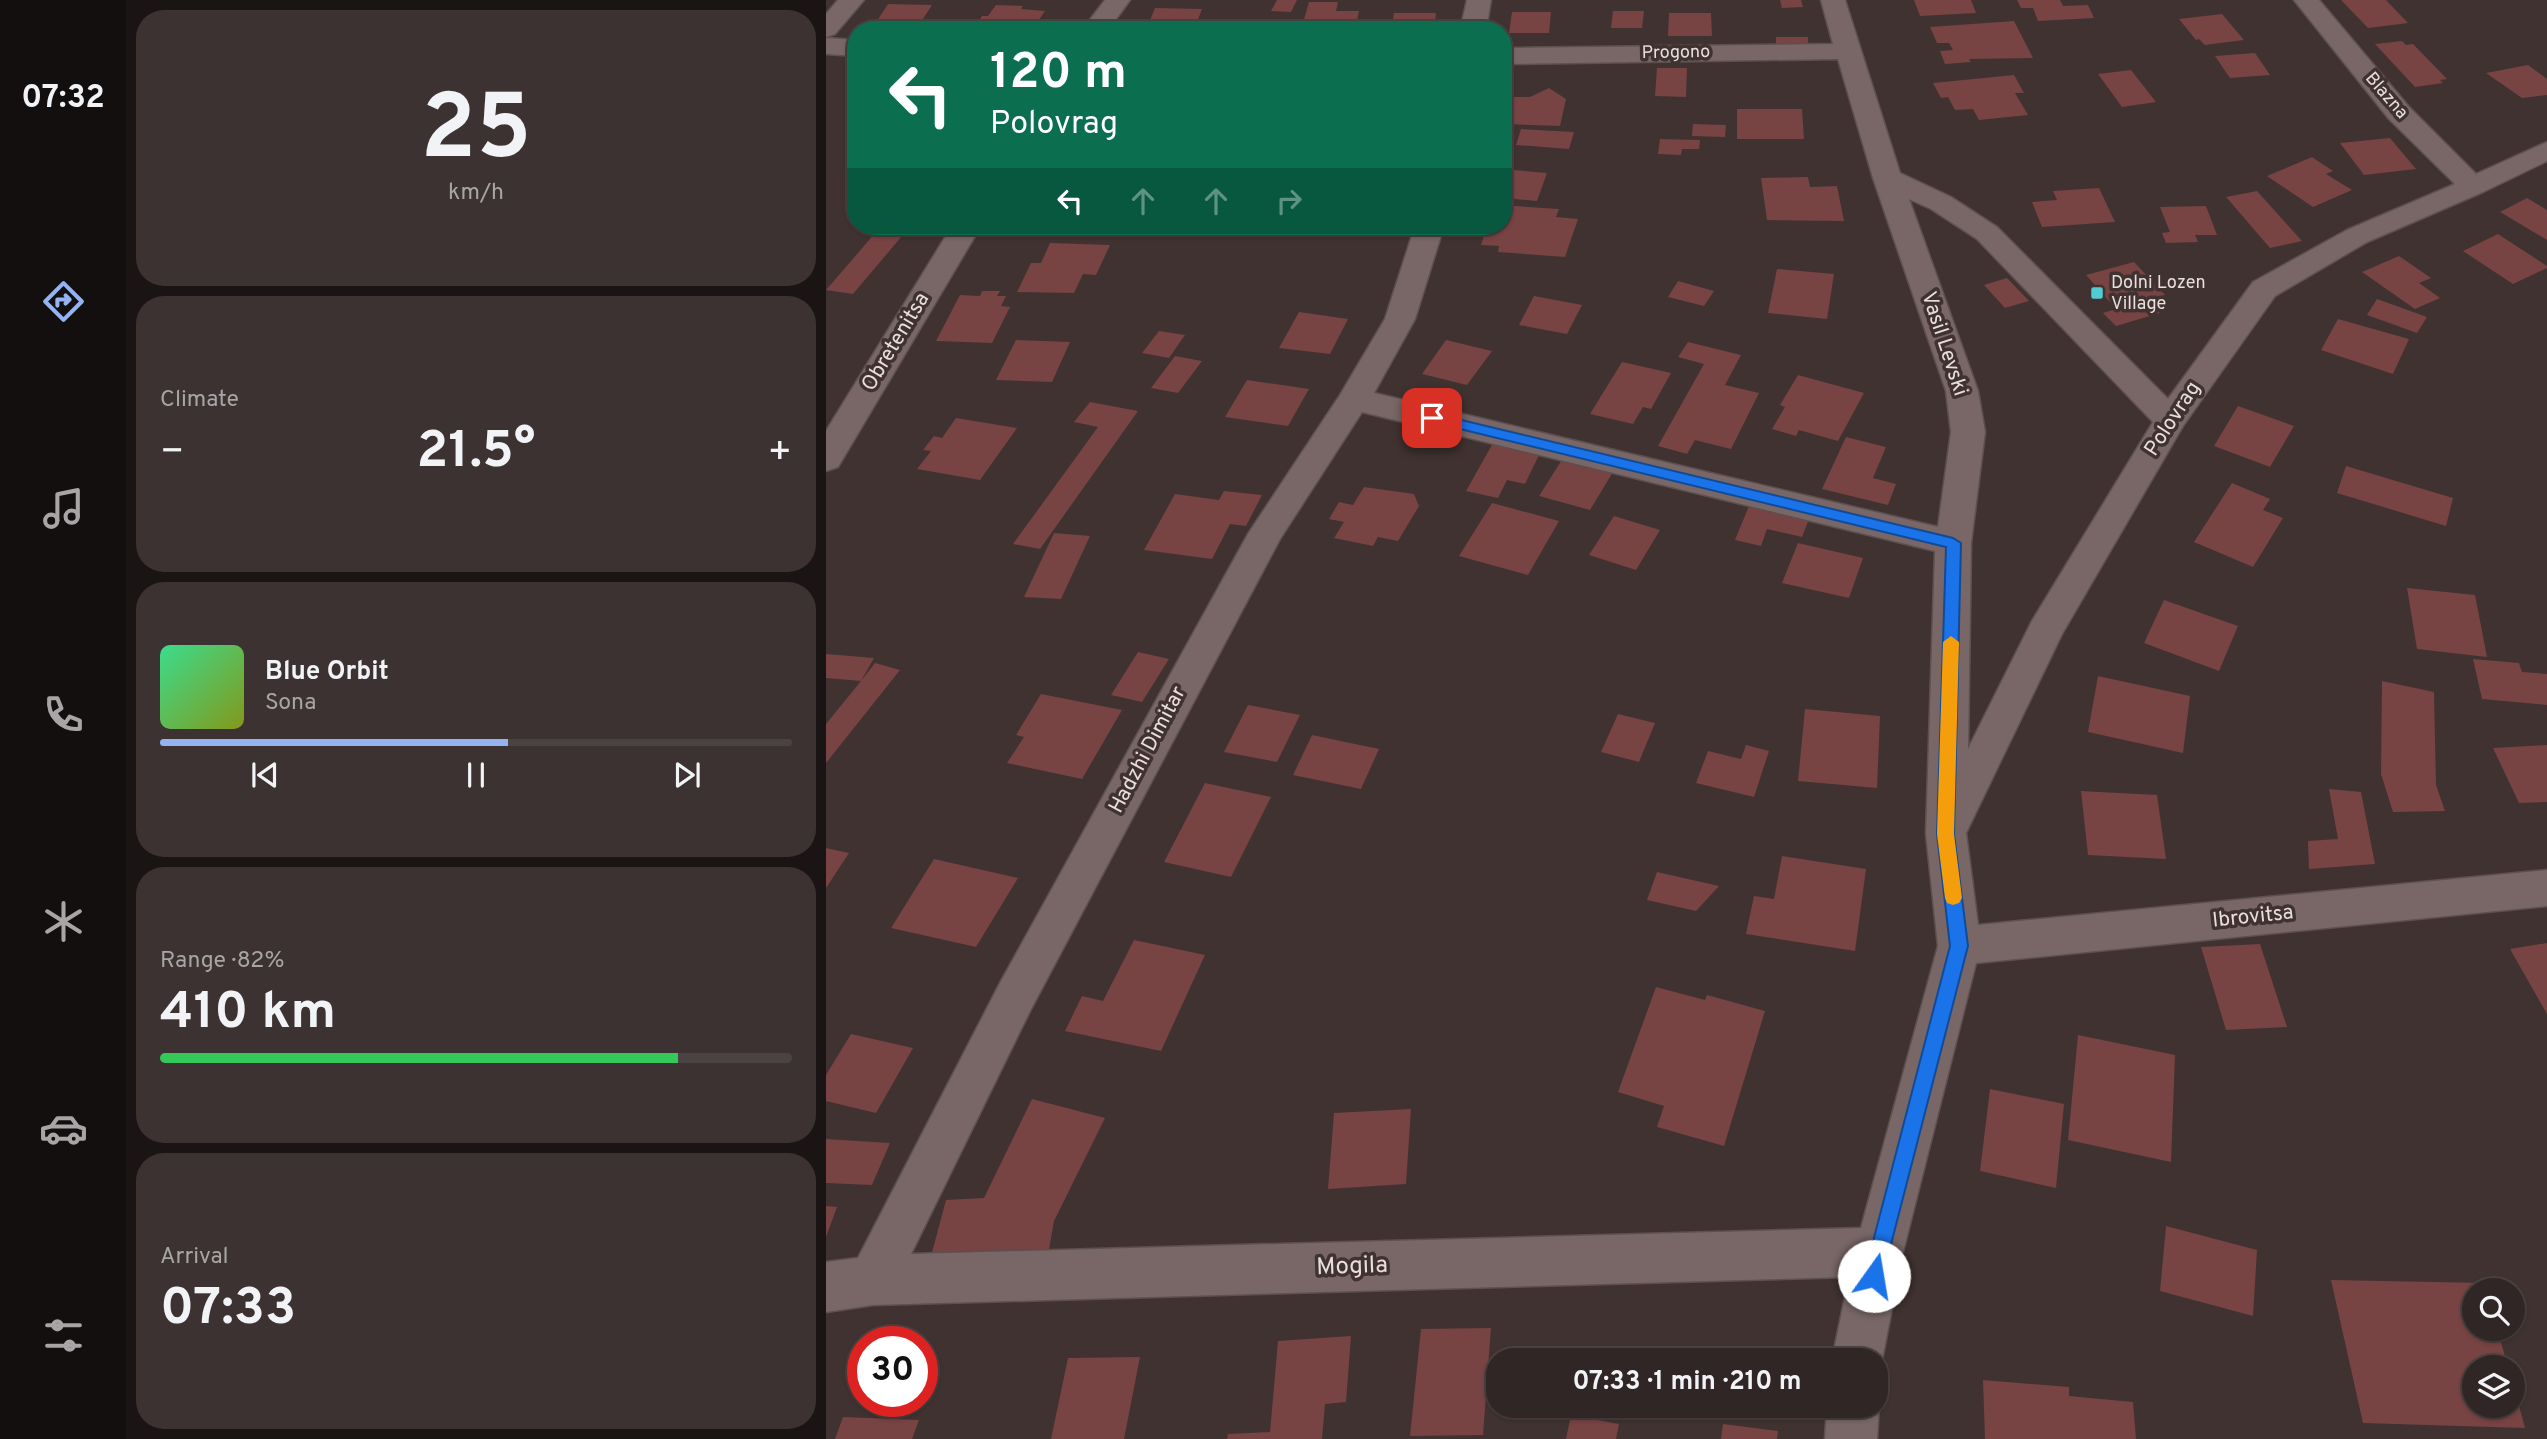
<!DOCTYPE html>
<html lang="en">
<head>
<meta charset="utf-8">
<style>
  body { margin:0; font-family:Overpass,sans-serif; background:#3c3232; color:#f1f3f6; height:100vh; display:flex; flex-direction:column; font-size:26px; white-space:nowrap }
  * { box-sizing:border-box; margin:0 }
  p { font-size:23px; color:#a8a5a7 }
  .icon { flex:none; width:38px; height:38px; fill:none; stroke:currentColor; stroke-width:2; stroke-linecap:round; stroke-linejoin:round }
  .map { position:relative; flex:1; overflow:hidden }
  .drawer { display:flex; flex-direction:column; gap:10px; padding:10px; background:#1a1514; width:700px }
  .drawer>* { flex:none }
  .guide { position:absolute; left:21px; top:21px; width:665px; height:214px; border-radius:28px; box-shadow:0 2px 5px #0004,0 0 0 2px #4b4342; background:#0b6e4f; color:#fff; overflow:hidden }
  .fabs { position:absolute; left:1636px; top:1278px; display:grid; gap:14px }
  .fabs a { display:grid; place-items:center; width:63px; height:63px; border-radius:50%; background:#302625; box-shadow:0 2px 5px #0004,0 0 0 2px #4b4342; font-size:35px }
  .speed { position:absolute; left:21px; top:1326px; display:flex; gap:14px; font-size:35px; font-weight:700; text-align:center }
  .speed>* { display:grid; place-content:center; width:91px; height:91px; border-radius:50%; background:#302625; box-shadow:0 2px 5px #0004,0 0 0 2px #4b4342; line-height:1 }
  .speed .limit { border:10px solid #d22; background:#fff; color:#111 }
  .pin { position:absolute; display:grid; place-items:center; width:60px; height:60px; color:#fff; margin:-30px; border-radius:14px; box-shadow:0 4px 10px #0006 }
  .me { position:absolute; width:77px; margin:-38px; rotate:13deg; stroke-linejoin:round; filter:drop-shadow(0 0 5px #0008) }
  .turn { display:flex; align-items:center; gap:24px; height:147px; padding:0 28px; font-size:32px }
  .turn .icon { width:91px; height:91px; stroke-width:2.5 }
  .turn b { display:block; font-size:49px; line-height:60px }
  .lanes { display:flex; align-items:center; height:66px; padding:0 28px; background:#0003; justify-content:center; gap:35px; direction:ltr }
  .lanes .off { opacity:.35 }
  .big { font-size:52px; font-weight:700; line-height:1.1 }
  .drawer .tile { flex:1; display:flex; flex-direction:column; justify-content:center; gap:10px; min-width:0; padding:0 24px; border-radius:28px; background:#3c3232 }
  .drawer .dial { align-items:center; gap:0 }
  .dial b { font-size:91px; line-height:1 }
  .song { display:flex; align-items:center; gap:21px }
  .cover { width:84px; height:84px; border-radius:10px; background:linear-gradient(135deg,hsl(150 70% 55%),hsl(70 70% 35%)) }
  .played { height:7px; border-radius:4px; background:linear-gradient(90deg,#95b2f1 55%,#4b4342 55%) }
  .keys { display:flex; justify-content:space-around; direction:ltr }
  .heat { display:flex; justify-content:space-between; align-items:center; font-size:38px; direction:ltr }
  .charge { height:10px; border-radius:5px; background:linear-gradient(90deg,#34c759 82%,#4b4342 0) }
  .trip { position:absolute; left:660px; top:1348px; width:402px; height:70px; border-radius:28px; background:#302625; box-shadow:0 2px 5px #0004,0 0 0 2px #4b4342; font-weight:700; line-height:70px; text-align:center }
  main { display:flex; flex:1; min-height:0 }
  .tab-bar { display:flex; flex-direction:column; width:126px; justify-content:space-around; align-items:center; background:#130f0f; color:#a8a5a7 }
  .tab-bar .icon { width:49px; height:49px }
  .tab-bar .on { color:#95b2f1 }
  .tab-bar b { font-size:32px; color:#f1f3f6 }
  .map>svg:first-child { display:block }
  .building { fill:#774343 }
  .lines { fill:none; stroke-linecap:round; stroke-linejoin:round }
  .minor-casing { stroke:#5d5050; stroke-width:3 }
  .minor { fill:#786766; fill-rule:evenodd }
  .route { fill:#1a73e8; stroke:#114b97; stroke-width:2 }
  .slow { fill:#f59e0b }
  .poi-dot { fill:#51ccd1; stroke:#403231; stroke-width:2.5 }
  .labels { text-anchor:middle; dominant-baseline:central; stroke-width:7; stroke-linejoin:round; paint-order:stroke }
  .far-street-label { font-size:18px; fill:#e7dedd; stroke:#403231 }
  .far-poi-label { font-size:18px; fill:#e7dedd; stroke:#403231; text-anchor:start }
  .street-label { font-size:21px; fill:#e7dedd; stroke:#403231 }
  .near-street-label { font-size:24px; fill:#e7dedd; stroke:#403231 }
</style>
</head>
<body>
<main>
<nav class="tab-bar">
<b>07:32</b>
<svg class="icon on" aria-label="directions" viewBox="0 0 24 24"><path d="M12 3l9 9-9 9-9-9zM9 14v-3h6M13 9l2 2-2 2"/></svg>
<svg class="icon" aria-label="music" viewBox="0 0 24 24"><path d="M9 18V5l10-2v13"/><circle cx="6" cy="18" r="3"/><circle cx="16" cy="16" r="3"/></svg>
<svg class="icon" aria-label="phone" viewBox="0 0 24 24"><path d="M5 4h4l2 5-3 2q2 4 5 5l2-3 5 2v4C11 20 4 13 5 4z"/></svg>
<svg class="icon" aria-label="climate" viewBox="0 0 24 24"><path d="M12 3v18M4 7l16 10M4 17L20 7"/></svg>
<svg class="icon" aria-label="car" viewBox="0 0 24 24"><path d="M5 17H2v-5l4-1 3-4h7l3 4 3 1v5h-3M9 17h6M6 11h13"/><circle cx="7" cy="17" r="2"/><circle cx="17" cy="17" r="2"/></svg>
<svg class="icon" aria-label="filters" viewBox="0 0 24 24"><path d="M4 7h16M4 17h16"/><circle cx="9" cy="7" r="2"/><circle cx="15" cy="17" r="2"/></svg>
</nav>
<section class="drawer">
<div class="tile dial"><b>25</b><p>km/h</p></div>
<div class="tile"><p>Climate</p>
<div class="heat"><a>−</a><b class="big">21.5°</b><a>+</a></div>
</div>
<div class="tile">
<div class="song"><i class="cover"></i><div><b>Blue Orbit</b><p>Sona</p></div></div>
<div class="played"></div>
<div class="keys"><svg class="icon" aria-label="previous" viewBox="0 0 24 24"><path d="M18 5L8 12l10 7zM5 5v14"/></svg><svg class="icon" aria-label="pause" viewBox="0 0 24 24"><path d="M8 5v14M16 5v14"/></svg><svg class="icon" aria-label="next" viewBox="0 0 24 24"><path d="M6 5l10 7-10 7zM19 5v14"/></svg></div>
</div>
<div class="tile"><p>Range · 82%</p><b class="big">410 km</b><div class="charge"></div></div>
<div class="tile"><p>Arrival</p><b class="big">07:33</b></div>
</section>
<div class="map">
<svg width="1721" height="1439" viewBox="0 0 1721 1439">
  <rect width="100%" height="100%" fill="#403231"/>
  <!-- building -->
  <path class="building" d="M451,0H471L465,12L445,11Z
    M954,0H975L977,7L956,8Z
    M1088,0H1145L1150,13L1094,16Z
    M1191,0H1234L1237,6L1262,5L1268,18L1212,21L1207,8H1195Z
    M1515,0H1560L1582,23L1542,28Z
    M483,2H512L510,11H533L529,30H475Z
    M62,4L106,5L91,28L47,27Z
    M170,5L197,6L195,9L219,11L206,30H146L156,16H162Z
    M329,8L376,9L368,30H320Z
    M787,11H818L816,28H785Z
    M686,12H725L723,33H683Z
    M568,13H610L608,30H565Z
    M843,13H885L886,36H842Z
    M1396,14L1418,40L1379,45L1373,39L1370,40L1353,19Z
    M1188,21L1207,58L1143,59L1145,62L1119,64L1114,51L1127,50L1123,43H1111L1104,27Z
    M950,37H982V46H950Z
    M1576,41L1580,45L1587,44L1621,79L1614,80L1617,83L1589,87L1549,44Z
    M1429,53L1444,75L1404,78L1389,56Z
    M1702,65L1721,79V95L1696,98L1660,73Z
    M831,68H861L860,97L829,96Z
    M1305,70L1330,102L1296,107L1272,74Z
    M1188,75L1198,93H1189L1202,115L1153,120L1147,109L1129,110L1122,97L1115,98L1107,83Z
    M723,88L740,99L734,126L677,124V99L683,100L684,97H704Z
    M911,109H976L978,139H911Z
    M867,124L900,125L899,137L866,136Z
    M695,129L748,132L743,149L690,145Z
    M1564,138L1590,169L1538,175L1514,143Z
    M834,139L874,140L873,149H856L855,155L832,154Z
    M1486,157L1507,171L1500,174L1526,190L1487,207L1441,176Z
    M677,169L721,173L711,201L677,198Z
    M982,177L984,187L1011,186L1018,221L941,220L935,178Z
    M1273,188L1289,222L1216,227L1206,202L1231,200L1227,191Z
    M1431,191L1476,241L1444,248L1400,197Z
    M1701,198L1721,210V240L1674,212Z
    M688,206L733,209L730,217L752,219L739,257L672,252L673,246L655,245L661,226L683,223Z
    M1380,206L1391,235H1369L1372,242L1340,243L1336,233L1344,232L1334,207Z
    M50,232L76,236L27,294L0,290Z
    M1672,234L1721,266V268L1687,284L1637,251Z
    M224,243L284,245L270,275L257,274L248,293L191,292L205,263H215Z
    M1573,256L1605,278L1593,283L1614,298L1589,309L1536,272Z
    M1308,262L1339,295L1321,300L1334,313L1290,326L1277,313L1290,309L1260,275Z
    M951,269L1008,274L1001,319L942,313Z
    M1181,278L1203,301L1179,308L1158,285Z
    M852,281L888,291L878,306L842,297Z
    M156,291H174L171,296H180L175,306L184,307L166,343L110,341L134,295L154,296Z
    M708,296L756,305L741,334L693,325Z
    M1551,299L1601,317L1591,333L1541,315Z
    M473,312L522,319L504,354L453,348Z
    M1512,319L1583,339L1567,374L1495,350Z
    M333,331L359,335L343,358L316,353Z
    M190,340L244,342L226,382L170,380Z
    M620,340L666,351L641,385L596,374Z
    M862,342L915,355L899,385L933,393L905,449L869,440L861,454L832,446L878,364L852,357Z
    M349,356L376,361L352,393L325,388Z
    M796,362L845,373L825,409L817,407L807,424L764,414Z
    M972,375L1038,393L1012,441L973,430L970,436L946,429L959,407L954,405Z
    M421,380L483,389L462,426L399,417Z
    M264,402L312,411L214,549L187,544L272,427L248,422Z
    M1412,406L1468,426L1444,467L1388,446Z
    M130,418L191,428L154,480L91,469L105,451L97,450L108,436L116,438Z
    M1020,437L1060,447L1047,478L1070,484L1062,505L996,489Z
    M667,443L714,453L699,484L681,480L672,498L640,491Z
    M737,458L787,472L764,510L713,496Z
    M1520,466L1627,498L1620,526L1511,493Z
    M1406,483L1444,499L1437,510L1457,518L1427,567L1368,542Z
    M538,487L588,494L593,506L572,541L552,537L547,546L508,538L518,522L503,519L513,502L527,505Z
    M398,491L436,495L420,526L404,524L386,559L318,550L349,494L393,500Z
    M666,503L733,521L702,575L633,556Z
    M923,506L983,519L976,537L941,529L935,546L909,540Z
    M788,516L834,530L810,570L763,555Z
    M228,533L264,536L235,599L198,597Z
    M972,543L1037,558L1023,598L956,583Z
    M1581,588L1649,595L1661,657L1591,649Z
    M1338,600L1412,626L1393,671L1318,643Z
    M312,652L343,659L316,702L285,695Z
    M0,654L48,658L35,681L49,663L74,670L0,763V724L35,681L0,678Z
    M1647,659L1693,663L1696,672L1721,674V705L1656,699Z
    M1272,676L1364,696L1357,753L1262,732Z
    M1556,681L1608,692L1610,785L1619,811L1567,812L1555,774Z
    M215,694L296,710L256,779L181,763L198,737L190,735Z
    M422,705L474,715L451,762L398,752Z
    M979,709L1054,716L1051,788L972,781Z
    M792,714L829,723L813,762L775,752Z
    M486,735L553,749L535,789L467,775Z
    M920,745L943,751L928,797L870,783L882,751L915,759Z
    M1721,745V802L1693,803L1667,748Z
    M379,783L445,797L405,877L338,862Z
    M1503,789L1535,792L1549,864L1483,869L1482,841L1512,839Z
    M1255,791L1331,795L1340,859L1262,855Z
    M0,848L23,853L0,888Z
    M956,856L1040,869L1029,951L920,934L928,896L948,899Z
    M108,859L192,878L150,947L65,928Z
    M831,872L893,886L870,911L821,900Z
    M308,940L379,955L335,1051L239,1031L256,996L277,1001Z
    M1721,943V1014L1684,949Z
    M1434,944L1461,1027L1400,1030L1375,947Z
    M830,987L879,1000L881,995L939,1011L898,1146L831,1127L838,1106L792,1092Z
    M25,1034L87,1048L50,1113L0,1101V1075Z
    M1252,1035L1349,1055L1345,1162L1242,1140Z
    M1164,1089L1238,1104L1230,1188L1154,1171Z
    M206,1099L279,1118L228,1221L222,1255L104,1260L120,1200L158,1198Z
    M585,1109L580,1184L502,1189L508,1113Z
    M0,1139L64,1143L46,1185L0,1183Z
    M0,1206L11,1207L0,1237Z
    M1340,1226L1431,1250L1427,1316L1334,1291Z
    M1505,1280L1658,1283L1660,1290H1648V1328H1671L1682,1367H1648V1405H1687L1688,1387L1699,1428L1537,1423Z
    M665,1328L657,1435L584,1436L595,1329Z
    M525,1336L520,1402L499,1404L496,1439H401L402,1434L444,1432L452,1341Z
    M314,1357L298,1439H225L242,1358Z
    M1157,1380L1243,1387V1396L1307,1402L1310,1439H1159Z
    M745,1415L793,1424L790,1439H740Z
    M17,1417L93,1420L86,1439H9Z
    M897,1424L952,1431L951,1439H895Z"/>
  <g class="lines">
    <!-- minor casing -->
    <g class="minor-casing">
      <path id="minor" d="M12,0H38L9,34L0,37V14Z
        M279,0H304L282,30H256Z
        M641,0H665L660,30H634Z
        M995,0H1019L1074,173L1125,197L1171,227L1342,399L1427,282L1521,230L1629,184L1563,119L1468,0H1493L1583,107L1650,174L1721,142V161L1657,192L1541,242L1449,296L1357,426L1236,634L1140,833L1152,925L1721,870V906L1150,963L1077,1252L1056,1360L1050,1375V1360H1006L1023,1277L47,1305L0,1312V1262L32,1258L174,983L422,534L514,395L559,319L589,226H618L589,319L548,393L1112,527L1125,432L1120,391L1047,178L1012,59L677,64V48L1007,44ZM1083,199L1105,209L1151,239L1327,422L1206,621L1142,749L1145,543L1159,432L1152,391ZM536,412L1109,551L1100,834L1112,946L1035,1228L85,1254L204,1011L454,539Z
        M0,38L30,40V56L0,54Z
        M126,226H155L12,467L0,471V431Z
        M1050,1398L1053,1405L1051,1439H999L1001,1405H1050Z"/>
    </g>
    <!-- minor -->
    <use href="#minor" class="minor"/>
  </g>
  <!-- route -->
  <path class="route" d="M606,413L1127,538L1135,543L1128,834L1142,946L1055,1283L1048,1286L1041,1283L1038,1276L1124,946L1111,834L1120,547L601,421L599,418Z"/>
  <!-- slow -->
  <path class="slow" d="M1125,636L1133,642L1128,834L1136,898L1133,903L1127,905L1121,903L1119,898L1111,834L1117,642Z"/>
  <!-- markers -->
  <rect class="poi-dot" x="1264" y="286" width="14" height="14" rx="3.5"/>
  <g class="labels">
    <!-- far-street labels -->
    <g class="far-street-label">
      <text transform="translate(850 53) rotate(-1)">Progono</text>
      <text transform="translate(1560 96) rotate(49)">Blazna</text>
    </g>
    <!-- far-poi labels -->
    <g class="far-poi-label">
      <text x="1285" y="283">Dolni Lozen<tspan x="1285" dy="21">Village</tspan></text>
    </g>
    <!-- street labels -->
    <g class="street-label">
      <text transform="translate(70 342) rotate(-59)">Obretenitsa</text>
      <text transform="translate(1118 344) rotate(72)">Vasil Levski</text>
      <text transform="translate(1347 419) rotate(-57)">Polovrag</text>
      <text transform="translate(322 750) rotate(-62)">Hadzhi Dimitar</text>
      <text transform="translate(1427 917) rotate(-6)">Ibrovitsa</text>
    </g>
    <!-- near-street labels -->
    <g class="near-street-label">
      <text transform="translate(526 1267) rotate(-2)">Mogila</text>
    </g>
  </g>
</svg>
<div class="fabs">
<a><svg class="icon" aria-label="search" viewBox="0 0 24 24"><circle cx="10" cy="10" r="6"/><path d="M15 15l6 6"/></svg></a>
<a><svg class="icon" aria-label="layers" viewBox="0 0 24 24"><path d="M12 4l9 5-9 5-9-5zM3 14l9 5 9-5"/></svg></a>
</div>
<div class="speed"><div class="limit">30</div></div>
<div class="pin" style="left:606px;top:418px;background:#d93025"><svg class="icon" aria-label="arrive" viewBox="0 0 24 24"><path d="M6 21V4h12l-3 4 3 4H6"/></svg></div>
<svg class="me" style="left:1048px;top:1276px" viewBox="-20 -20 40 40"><circle r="19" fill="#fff"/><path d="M0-13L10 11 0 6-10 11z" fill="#1a73e8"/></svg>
<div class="trip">07:33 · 1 min · 210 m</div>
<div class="guide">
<div class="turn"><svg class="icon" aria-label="left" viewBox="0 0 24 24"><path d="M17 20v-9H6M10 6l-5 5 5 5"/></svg><div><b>120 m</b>Polovrag</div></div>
<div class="lanes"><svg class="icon" aria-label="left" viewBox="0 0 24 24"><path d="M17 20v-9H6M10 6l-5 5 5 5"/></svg><svg class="icon off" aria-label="ahead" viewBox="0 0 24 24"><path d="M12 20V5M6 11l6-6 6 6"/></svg><svg class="icon off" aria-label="ahead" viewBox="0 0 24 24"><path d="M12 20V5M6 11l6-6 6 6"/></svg><svg class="icon off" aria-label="right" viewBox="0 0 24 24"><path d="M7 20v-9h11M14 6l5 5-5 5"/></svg></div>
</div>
</div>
</main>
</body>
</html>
